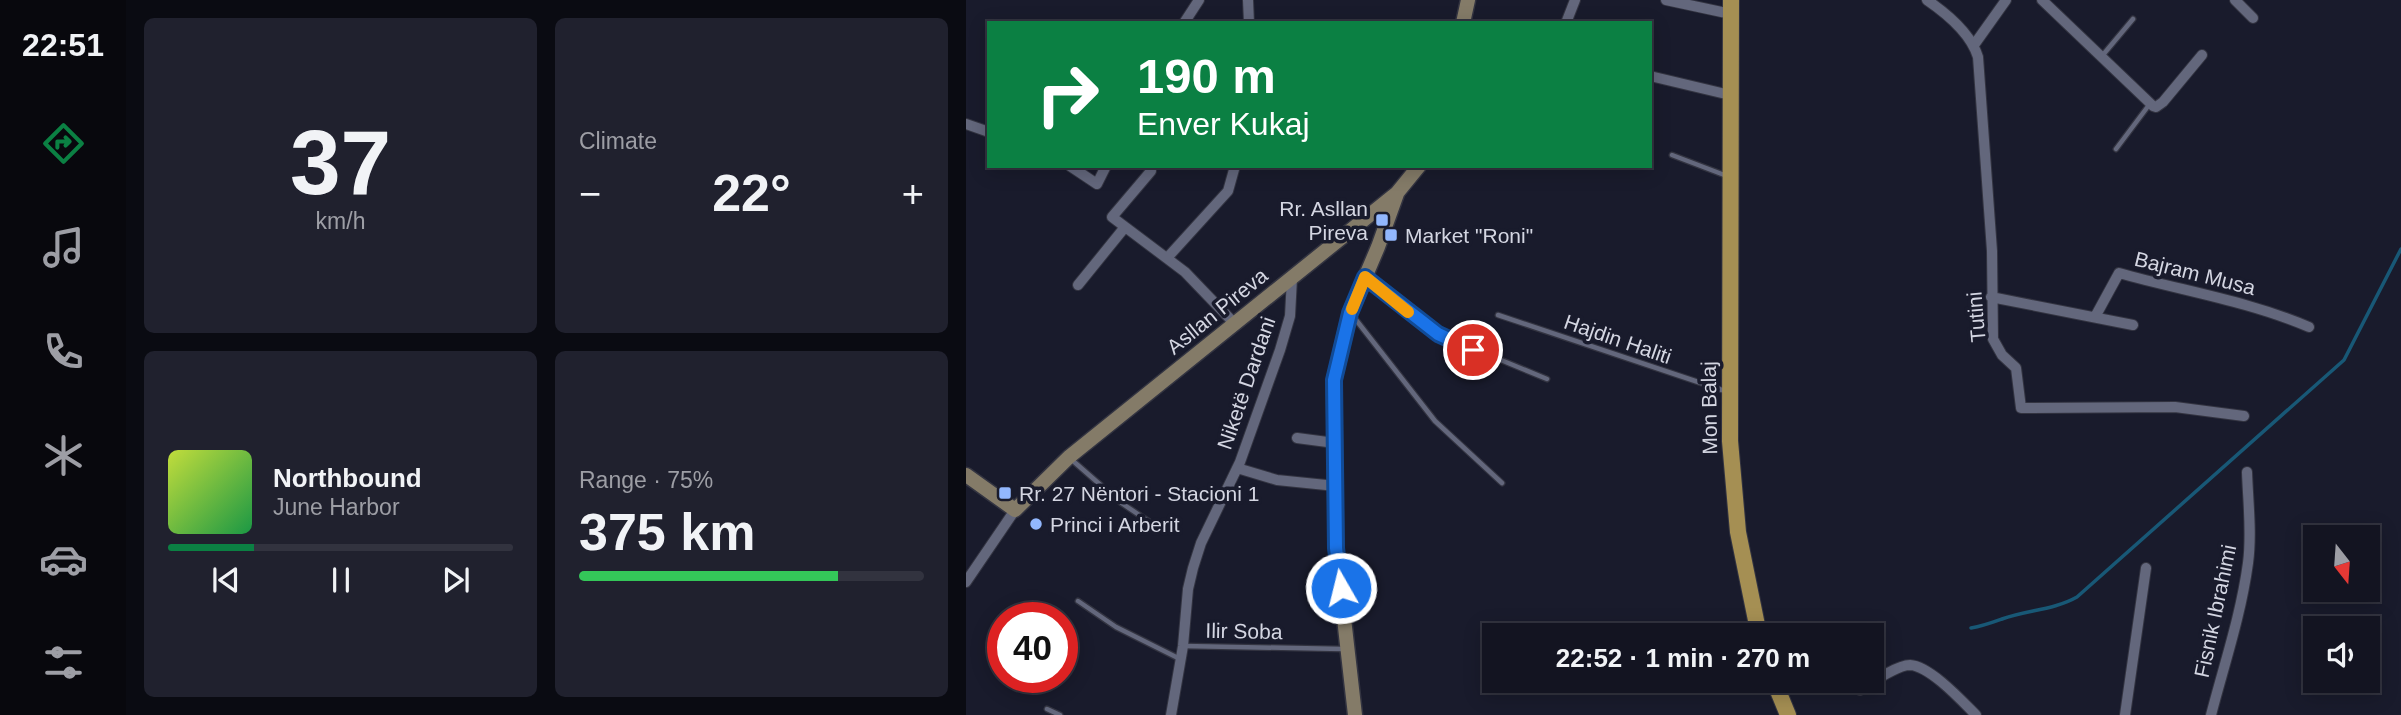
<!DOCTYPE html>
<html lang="en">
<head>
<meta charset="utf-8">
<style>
  body { margin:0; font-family:Helvetica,sans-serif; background:#20212e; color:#f1f3f6; height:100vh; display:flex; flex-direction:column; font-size:26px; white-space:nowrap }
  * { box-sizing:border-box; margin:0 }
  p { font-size:23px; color:#9d9ea5 }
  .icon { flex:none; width:38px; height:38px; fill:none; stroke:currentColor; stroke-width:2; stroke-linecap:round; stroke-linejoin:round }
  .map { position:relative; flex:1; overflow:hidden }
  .drawer { display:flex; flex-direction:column; gap:18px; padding:18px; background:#0a0b12; width:840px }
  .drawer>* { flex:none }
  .guide { position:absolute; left:21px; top:21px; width:665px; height:147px; border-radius:0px; box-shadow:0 4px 18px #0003,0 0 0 2px #32333f; background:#0b8043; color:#fff; overflow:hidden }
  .needle { width:46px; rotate:163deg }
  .buttons { position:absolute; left:1337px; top:525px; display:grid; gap:14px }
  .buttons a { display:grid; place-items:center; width:77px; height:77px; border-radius:0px; background:#131421; box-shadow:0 4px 18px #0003,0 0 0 2px #32333f; font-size:35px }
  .speed { position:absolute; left:21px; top:602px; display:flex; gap:14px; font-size:35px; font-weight:700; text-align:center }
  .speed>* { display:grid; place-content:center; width:91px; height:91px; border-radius:50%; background:#131421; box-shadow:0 4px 18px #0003,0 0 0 2px #32333f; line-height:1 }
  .speed .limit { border:10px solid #d22; background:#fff; color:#111 }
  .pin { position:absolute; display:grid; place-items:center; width:60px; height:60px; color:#fff; margin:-30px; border:4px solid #fff; border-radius:50%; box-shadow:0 2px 7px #0007 }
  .me { position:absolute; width:77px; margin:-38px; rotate:352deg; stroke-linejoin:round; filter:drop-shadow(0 0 5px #0008) }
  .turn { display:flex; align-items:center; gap:24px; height:147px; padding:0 35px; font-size:32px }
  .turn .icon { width:91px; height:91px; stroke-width:2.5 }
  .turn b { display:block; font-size:49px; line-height:60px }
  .big { font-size:52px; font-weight:600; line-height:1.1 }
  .drawer .widget { flex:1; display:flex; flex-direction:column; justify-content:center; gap:10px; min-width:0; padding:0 24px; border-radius:10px; background:#20212e }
  .drawer .dial { align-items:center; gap:0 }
  .dial b { font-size:91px; line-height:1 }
  .song { display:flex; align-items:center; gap:21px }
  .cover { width:84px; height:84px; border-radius:10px; background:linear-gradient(135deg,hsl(70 70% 55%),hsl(140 70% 35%)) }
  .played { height:7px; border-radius:4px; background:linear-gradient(90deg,#0b8043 25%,#32333f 25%) }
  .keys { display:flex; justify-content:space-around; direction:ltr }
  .heat { display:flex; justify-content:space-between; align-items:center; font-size:38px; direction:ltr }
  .charge { height:10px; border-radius:5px; background:linear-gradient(90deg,#34c759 75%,#32333f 0) }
  .drawer .tiles { flex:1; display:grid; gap:18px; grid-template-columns:repeat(2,1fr) }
  .trip { position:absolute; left:516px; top:623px; width:402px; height:70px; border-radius:0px; background:#131421; box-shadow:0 4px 18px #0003,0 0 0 2px #32333f; font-weight:600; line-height:70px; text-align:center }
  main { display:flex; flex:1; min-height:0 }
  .dock { display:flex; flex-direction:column; width:126px; justify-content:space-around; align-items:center; background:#08080d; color:#9d9ea5 }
  .dock .icon { width:49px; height:49px }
  .dock .on { color:#0b8043 }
  .dock b { font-size:32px; color:#f1f3f6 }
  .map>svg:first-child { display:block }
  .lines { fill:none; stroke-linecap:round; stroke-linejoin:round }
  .stream { stroke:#185876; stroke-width:3.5 }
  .lane-casing { stroke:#333441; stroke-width:7 }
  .street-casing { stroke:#333441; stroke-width:12 }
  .secondary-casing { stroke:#333441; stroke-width:17 }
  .primary-casing { stroke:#333441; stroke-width:18 }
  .lane { stroke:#63677c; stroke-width:4.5 }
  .street { stroke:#63677c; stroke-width:10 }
  .secondary { stroke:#847b68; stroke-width:14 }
  .primary { stroke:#a58f53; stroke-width:16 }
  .route-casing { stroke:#114b97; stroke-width:18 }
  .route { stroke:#1a73e8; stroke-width:12 }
  .slow { stroke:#f59e0b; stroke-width:12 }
  .poi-dot { fill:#92b7fd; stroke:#191b2c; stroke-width:2.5 }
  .labels { text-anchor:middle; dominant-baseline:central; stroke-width:7; stroke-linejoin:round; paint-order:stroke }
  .poi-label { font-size:21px; fill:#d4d6e2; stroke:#191b2c; text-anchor:start }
  .street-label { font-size:21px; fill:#d4d6e2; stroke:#191b2c }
</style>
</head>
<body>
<main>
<nav class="dock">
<b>22:51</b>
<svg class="icon on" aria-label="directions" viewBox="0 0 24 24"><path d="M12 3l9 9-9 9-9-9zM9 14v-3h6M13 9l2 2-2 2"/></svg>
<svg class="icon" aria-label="music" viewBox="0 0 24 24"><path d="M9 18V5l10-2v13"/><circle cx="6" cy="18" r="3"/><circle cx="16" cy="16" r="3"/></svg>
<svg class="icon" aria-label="phone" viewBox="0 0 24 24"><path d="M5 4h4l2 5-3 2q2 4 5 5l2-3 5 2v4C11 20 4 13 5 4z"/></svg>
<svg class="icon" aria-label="climate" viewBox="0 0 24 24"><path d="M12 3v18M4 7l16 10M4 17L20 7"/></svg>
<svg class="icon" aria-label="car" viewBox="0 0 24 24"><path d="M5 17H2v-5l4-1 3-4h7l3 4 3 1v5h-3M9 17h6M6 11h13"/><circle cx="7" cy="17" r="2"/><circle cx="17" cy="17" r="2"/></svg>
<svg class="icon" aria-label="filters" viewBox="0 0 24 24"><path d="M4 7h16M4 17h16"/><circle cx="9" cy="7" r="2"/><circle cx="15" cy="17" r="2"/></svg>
</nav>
<section class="drawer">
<div class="tiles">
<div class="widget dial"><b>37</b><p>km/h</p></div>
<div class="widget"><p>Climate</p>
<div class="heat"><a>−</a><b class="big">22°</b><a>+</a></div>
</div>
<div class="widget">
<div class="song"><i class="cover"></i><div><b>Northbound</b><p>June Harbor</p></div></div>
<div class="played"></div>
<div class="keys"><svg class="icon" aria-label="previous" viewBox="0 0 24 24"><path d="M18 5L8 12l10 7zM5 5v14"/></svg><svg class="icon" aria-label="pause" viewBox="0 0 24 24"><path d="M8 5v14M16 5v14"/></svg><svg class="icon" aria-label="next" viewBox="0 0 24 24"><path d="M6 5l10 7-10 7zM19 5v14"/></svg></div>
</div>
<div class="widget"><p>Range · 75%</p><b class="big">375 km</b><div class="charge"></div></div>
</div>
</section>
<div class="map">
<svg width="1435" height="715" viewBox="0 0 1435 715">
  <rect width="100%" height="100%" fill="#191b2c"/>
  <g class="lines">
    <!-- stream -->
    <path class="stream" d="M1005,628C1017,626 1025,623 1036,619C1061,610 1088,610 1111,597L1378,360L1435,249"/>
    <!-- lane casing -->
    <g class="lane-casing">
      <path id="lane" d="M1136,56L1167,19
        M1150,149L1183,105
        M706,155L761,176
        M403,280L472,334L581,379
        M532,315L759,391
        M387,316L469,421L536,483
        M106,460L154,502L191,527
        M112,601L150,627L214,659
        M218,646L377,649
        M81,709L94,715"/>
    </g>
    <!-- street casing -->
    <g class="street-casing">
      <path id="street" d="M282,0L283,23
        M700,0L765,14
        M961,0C980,13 1005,34 1012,57L1026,251L1027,339L1036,355L1050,368L1055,408L1209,407L1278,416
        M1076,0L1187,106L1190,107L1197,102L1236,55
        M1269,0L1287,18
        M218,23L233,0
        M600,23L609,0
        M1008,45L1040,0
        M684,76L764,95
        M0,124L23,132
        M104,166L131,184L140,166
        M185,171L146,217L219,272L268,323
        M201,258L262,191L269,166
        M112,285L159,227
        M1025,297L1167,325
        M1129,317L1153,273C1217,291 1282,301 1343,327
        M331,438L369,443
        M271,468L311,480L370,486
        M0,582L49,510
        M894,690C905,683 931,665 944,665C964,666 996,701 1010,715
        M205,715L217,646L222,589L227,568L235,543L274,462L314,350L324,316L326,278
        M1159,715L1180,568
        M1245,715C1258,665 1275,615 1282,563C1286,533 1282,502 1281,472"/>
    </g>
    <!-- secondary casing -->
    <g class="secondary-casing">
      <path id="secondary" d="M497,23L502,0
        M0,475L49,510L103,457L431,193L453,166
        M389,715L370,548L368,380L384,313L412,247L431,194"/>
    </g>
    <!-- primary casing -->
    <g class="primary-casing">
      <path id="primary" d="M765,0L764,441L772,532L793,635
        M808,681L822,715"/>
    </g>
    <!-- lane -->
    <use href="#lane" class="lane"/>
    <!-- street -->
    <use href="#street" class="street"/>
    <!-- secondary -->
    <use href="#secondary" class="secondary"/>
    <!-- primary -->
    <use href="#primary" class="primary"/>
  </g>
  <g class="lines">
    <!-- route casing -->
    <g class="route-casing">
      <path id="route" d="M375,588L370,548L368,380L384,313L399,277L472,334L507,350"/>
    </g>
    <!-- route -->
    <use href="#route" class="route"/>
    <!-- slow -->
    <path class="slow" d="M386,309L399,277L442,312"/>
  </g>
  <!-- markers -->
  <g class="poi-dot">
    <rect x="409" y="213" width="14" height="14" rx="3.5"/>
    <rect x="418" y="228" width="14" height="14" rx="3.5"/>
    <rect x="32" y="486" width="14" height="14" rx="3.5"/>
    <circle cx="70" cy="524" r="7"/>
  </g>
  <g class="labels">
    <!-- poi labels -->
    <g class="poi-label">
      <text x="402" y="208" text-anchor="end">Rr. Asllan<tspan x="402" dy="24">Pireva</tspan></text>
      <text x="439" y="235">Market "Roni"</text>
      <text x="53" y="493">Rr. 27 Nëntori - Stacioni 1</text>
      <text x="84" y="524">Princi i Arberit</text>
    </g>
    <!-- street labels -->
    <g class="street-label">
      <text transform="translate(1229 273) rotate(14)">Bajram Musa</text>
      <text transform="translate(251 311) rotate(-39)">Asllan Pireva</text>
      <text transform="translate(1010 317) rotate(-95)">Tutini</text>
      <text transform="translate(652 339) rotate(19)">Hajdin Haliti</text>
      <text transform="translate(280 383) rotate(-71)">Niketë Dardani</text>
      <text transform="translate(743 408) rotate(-91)">Mon Balaj</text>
      <text transform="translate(1249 611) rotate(-78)">Fisnik Ibrahimi</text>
      <text transform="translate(278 631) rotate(1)">Ilir Soba</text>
    </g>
  </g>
</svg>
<div class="buttons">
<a><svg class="needle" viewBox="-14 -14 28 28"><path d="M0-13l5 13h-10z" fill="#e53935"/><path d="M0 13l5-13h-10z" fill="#9d9ea5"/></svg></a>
<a><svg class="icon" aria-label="sound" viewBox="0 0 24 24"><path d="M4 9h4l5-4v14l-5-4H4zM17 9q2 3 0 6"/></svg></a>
</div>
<div class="speed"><div class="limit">40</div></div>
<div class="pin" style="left:507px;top:350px;background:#d93025"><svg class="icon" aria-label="arrive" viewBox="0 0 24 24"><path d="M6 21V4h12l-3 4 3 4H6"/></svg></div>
<svg class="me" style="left:375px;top:588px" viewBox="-20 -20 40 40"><circle r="17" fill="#1a73e8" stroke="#fff" stroke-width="3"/><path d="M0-11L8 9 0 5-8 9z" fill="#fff"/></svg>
<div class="trip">22:52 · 1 min · 270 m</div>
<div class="guide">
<div class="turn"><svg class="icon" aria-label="right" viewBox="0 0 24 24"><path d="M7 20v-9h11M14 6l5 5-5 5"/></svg><div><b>190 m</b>Enver Kukaj</div></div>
</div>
</div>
</main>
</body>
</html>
